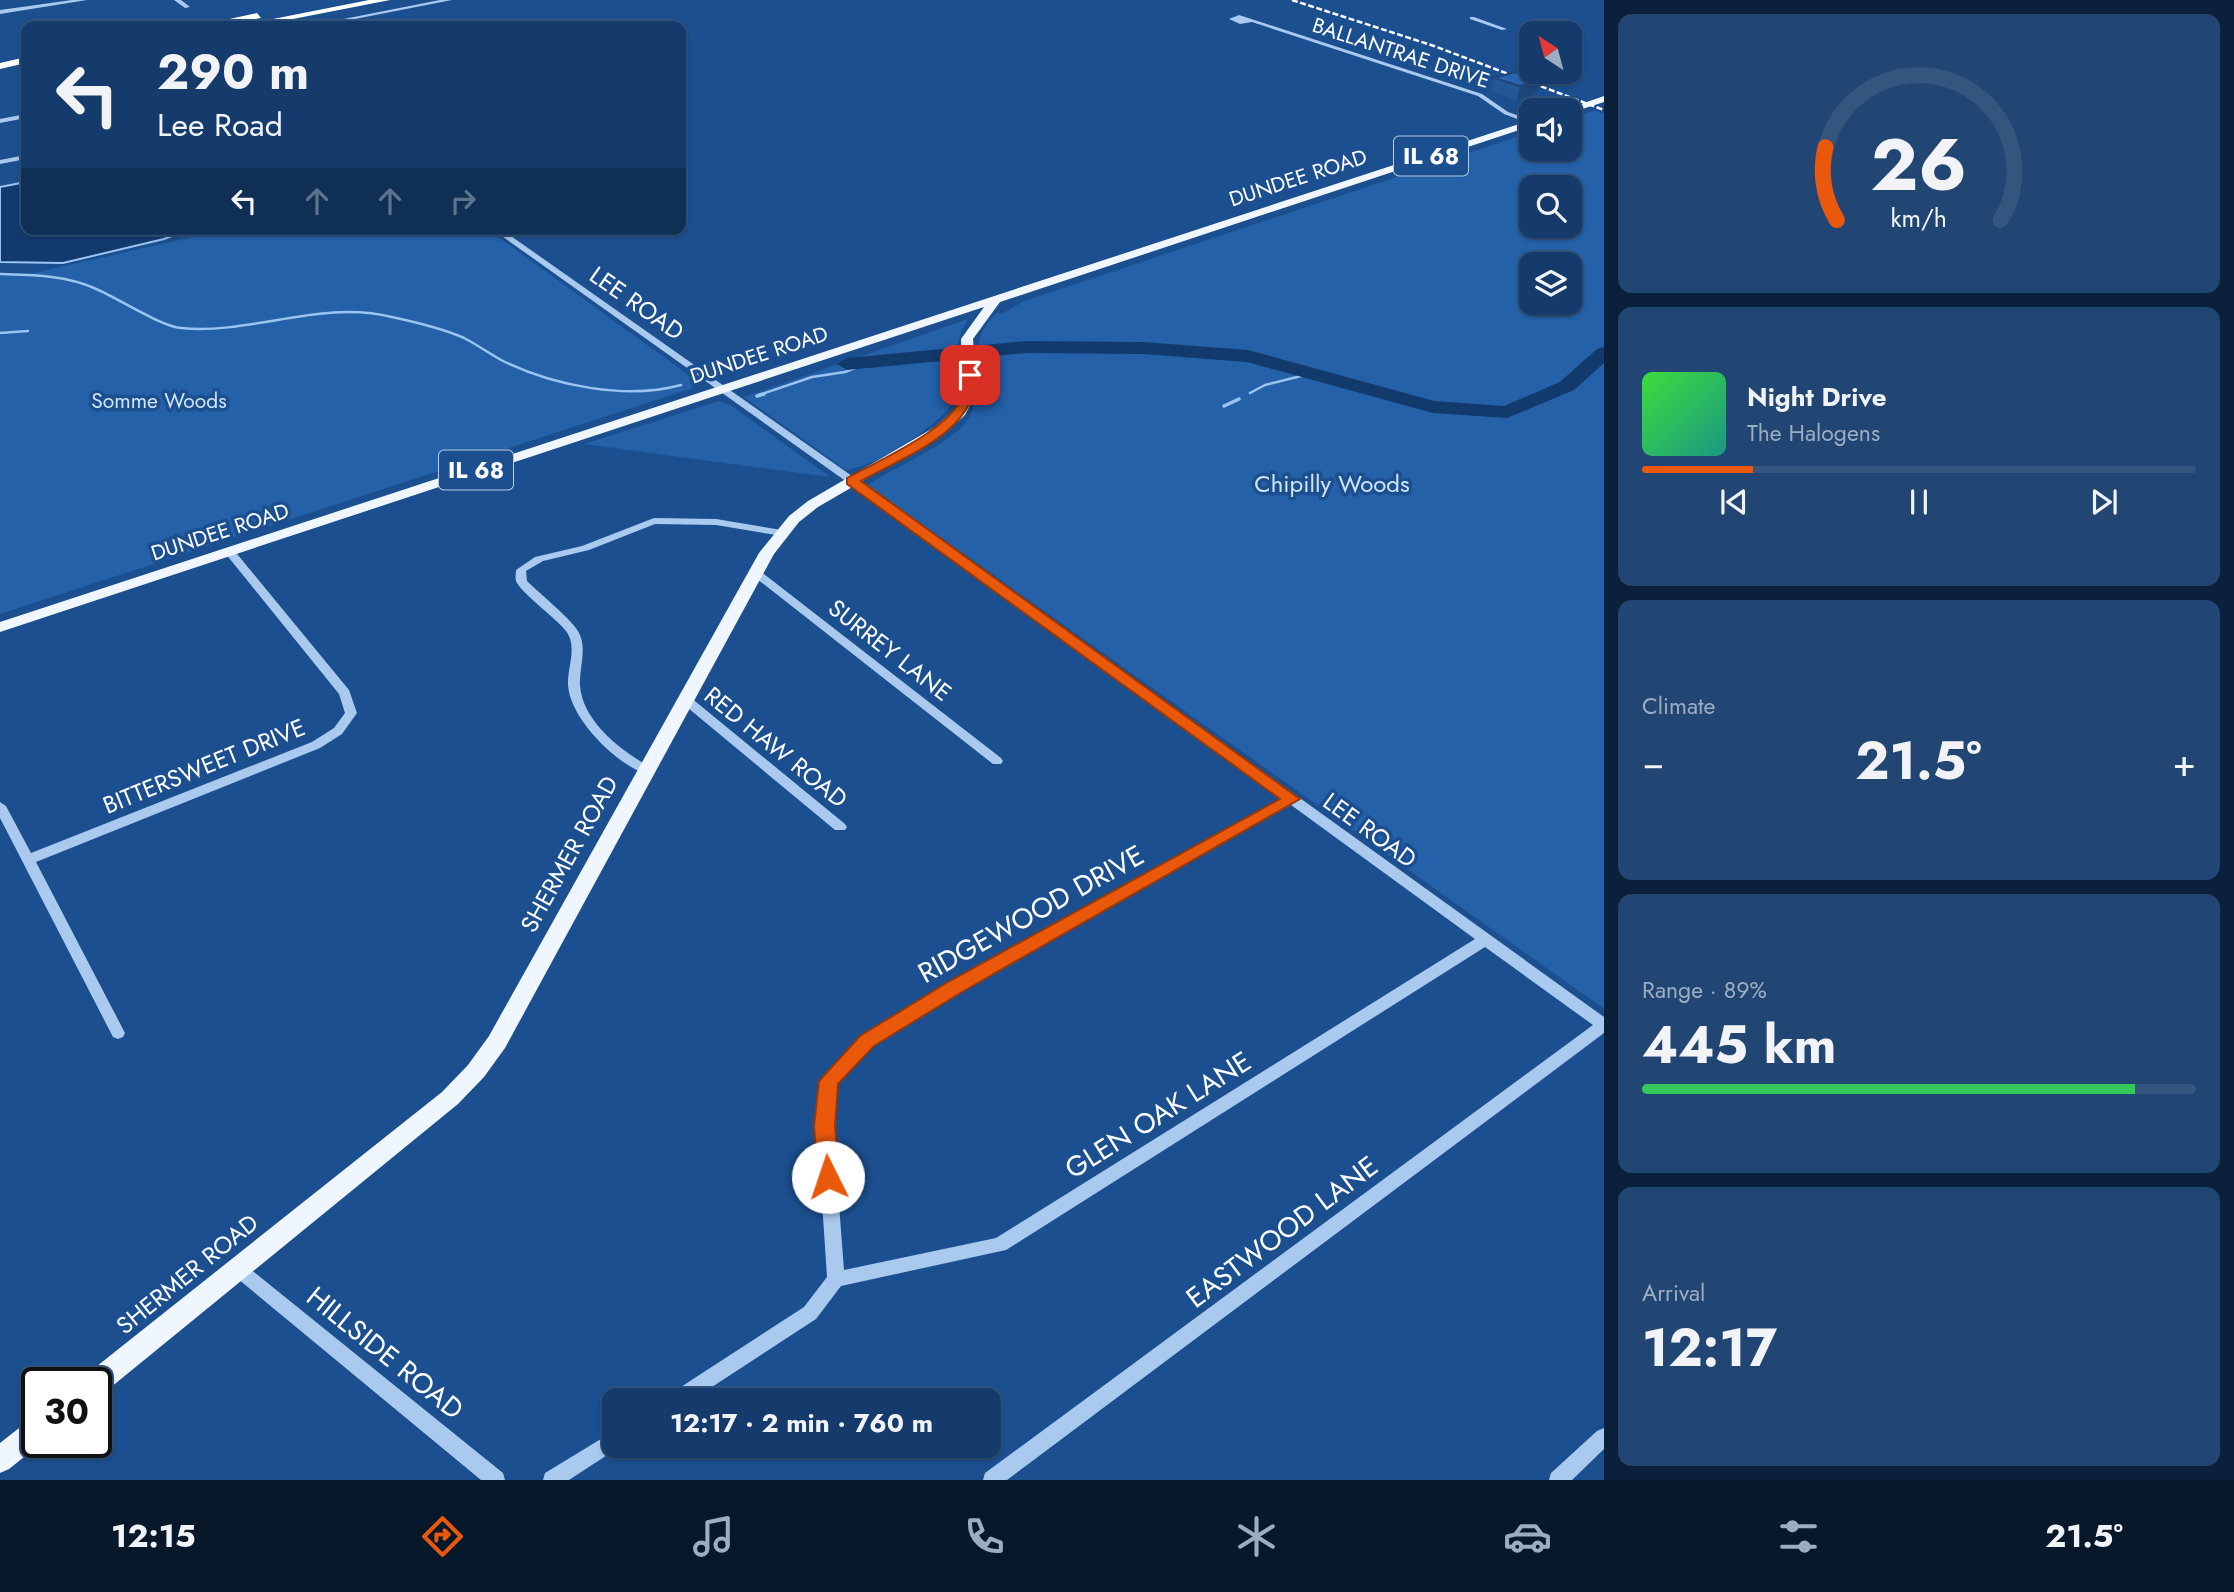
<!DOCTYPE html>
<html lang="en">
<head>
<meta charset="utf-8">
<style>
  body { margin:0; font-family:Jost,sans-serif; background:#214673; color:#f1f3f6; height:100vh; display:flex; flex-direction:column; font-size:26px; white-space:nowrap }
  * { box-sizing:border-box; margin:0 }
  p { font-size:23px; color:#9dadc1 }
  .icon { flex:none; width:38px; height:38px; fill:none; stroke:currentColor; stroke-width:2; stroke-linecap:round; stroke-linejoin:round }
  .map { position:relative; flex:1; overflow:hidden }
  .details { display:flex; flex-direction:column; gap:14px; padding:14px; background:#0b203b; width:630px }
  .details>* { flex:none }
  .guide { position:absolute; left:21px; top:21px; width:665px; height:214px; border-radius:14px; box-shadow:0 2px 5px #0004,0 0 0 2px #33557e; background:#143b6b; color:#f1f3f6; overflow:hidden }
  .needle { width:46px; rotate:324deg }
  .fabs { position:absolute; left:1519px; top:21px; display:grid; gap:14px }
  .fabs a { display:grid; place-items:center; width:63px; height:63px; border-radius:14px; background:#143b6b; box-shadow:0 2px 5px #0004,0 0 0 2px #33557e; font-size:35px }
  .speed { position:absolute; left:21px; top:1367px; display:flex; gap:14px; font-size:35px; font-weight:700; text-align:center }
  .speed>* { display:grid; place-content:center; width:91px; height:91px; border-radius:50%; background:#143b6b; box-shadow:0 2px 5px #0004,0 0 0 2px #33557e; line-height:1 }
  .speed .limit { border:4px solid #111; border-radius:10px; background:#fff; color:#111 }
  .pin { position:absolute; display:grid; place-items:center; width:60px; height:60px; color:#fff; margin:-30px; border-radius:14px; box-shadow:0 4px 10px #0006 }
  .me { position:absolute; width:77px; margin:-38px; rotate:356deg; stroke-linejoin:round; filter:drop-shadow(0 0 5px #0008) }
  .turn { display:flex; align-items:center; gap:24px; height:147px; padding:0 21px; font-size:32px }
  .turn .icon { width:91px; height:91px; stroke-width:2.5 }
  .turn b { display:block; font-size:49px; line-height:60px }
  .lanes { display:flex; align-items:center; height:66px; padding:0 21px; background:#0003; justify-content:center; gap:35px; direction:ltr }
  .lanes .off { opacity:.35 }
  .big { font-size:52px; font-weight:700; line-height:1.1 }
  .details .tile { flex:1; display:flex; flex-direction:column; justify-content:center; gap:10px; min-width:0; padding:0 24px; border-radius:14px; background:#214673 }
  .details .dial { align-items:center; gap:0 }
  .dial svg { height:182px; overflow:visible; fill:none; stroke:#33557e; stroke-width:7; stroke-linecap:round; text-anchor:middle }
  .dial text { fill:#f1f3f6; stroke:none }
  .song { display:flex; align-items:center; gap:21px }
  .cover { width:84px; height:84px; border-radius:10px; background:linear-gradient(135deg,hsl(120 70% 55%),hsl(170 70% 35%)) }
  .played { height:7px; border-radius:4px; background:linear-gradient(90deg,#ea580c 20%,#33557e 20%) }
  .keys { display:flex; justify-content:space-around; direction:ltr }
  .heat { display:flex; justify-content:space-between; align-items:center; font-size:38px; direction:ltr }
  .charge { height:10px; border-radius:5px; background:linear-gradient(90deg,#34c759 89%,#33557e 0) }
  .trip { position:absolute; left:602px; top:1388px; width:399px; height:70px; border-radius:14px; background:#143b6b; box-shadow:0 2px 5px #0004,0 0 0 2px #33557e; font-weight:700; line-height:70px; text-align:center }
  .menu { display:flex; height:112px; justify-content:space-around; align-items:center; background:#08182b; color:#9dadc1 }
  .menu .icon { width:49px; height:49px }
  .menu .active { color:#ea580c }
  .menu b { font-size:32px; color:#f1f3f6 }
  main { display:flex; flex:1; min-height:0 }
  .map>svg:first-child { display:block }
  .green { fill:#2461a8; fill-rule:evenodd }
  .water { fill:#123a6d; stroke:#9cc4f0; stroke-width:2 }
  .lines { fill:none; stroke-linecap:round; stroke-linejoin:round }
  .stream-far1 { stroke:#9cc4f0; stroke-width:2.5 }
  .stream { stroke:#9cc4f0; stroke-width:3.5 }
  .river { fill:#123a6d; fill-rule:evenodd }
  .minor { fill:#a9c9ee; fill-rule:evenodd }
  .major { fill:#f0f6ff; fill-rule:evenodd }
  .highway { fill:#fff; fill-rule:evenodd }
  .rail { stroke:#fff; stroke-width:2.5; stroke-dasharray:6 2.5; stroke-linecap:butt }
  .wall { fill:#245895 }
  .shaded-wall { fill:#1d4779 }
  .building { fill:#2a66ad; stroke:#1d4779; stroke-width:2 }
  .route { fill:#ea580c; stroke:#983908; stroke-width:2 }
  .labels { text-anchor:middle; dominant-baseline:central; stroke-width:7; stroke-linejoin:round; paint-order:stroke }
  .far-street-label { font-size:21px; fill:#fff; stroke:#1b4f8f }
  .far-park-label { font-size:21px; fill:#cfe3fa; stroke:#1b4f8f }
  .shield { fill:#1b4f8f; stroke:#bbcadd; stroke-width:2 }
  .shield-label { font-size:23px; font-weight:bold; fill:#fff }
  .street-label { font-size:24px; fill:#fff; stroke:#1b4f8f }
  .park-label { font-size:24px; fill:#cfe3fa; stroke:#1b4f8f }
  .near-street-label { font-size:28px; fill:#fff; stroke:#1b4f8f }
</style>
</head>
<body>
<main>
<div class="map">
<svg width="1604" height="1480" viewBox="0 0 1604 1480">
  <rect width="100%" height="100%" fill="#1b4f8f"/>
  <!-- green -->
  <path class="green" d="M1595,110L1604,114V1009L867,485C888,472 955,440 966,422C994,379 959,346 997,313L1002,314L1022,302L1531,132V149H1570V119ZM1531,187H1570V226H1531ZM1531,264H1570V303H1531Z
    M227,229H487L697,381L690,389L0,614V276L34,273Z
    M968,319C964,327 959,335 958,344C956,362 964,380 956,397C945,423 873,468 846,470L744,397Z
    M719,401L729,404L830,477L584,444Z"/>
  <!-- water -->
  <path class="water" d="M26,182V229H190L164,239L63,263L0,262V187Z"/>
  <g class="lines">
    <!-- stream-far1 -->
    <path class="stream-far1" d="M0,274C31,275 65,275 94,288C116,297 160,326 181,328C252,335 321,299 392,317C415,322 442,328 464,338C478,345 491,355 505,362C555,386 627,400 681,385
      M0,333L28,331
      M1250,393L1265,385L1309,374
      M759,395L812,377L845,372L875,360"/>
    <!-- stream -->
    <path class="stream" d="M757,396L764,394
      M1224,406L1239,399"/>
    <!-- river -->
    <path class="river" d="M1027,341L1143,342L1248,350L1434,401L1504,406L1560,382L1597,349L1604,347V363L1574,390L1507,418L1433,413L1247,362L1143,354L1027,353L847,370L837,364L847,358Z"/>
    <!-- minor -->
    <path class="minor" d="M72,0H87L0,14V10Z
      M174,0H181L190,7L185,8Z
      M440,0H452L319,26H308Z
      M1239,15L1482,94L1508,112L1531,120V124L1504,114L1478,96L1252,22L1240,24L1229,19Z
      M1470,17H1474L1507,29L1502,30L1470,19Z
      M26,114V118L0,123V119Z
      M26,155V159L0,164V160Z
      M492,229H501L869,488L1604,1017V1033L1007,1480H983L985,1473L1593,1025L1485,947L1006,1250L841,1286L816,1319L692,1400H667L670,1394L804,1307L827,1277L817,1126L821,1081L824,1077L862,1037L950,983L1283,799L861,492ZM1291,805L1475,939L996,1238L844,1270L833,1126L836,1083L872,1045L960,991Z
      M654,518L716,519L782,530L787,533L782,536L716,525L655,524L589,550L543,561L526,571L527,581C540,594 569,617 578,631C588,648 579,667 580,685C582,722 623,752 652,768L654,771L652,774L648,775C617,765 570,719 568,685C567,668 578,647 566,631C557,619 520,592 516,581C515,577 516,574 516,570L535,557L582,546Z
      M229,548L233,549L349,690L357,713L342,734L320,748L36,862L125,1033L123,1037L118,1039L113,1037L0,818V802L6,806L31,853L312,742L334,728L345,713L339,694L225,553L224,551Z
      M756,570L760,571L1001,758L1003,761L1001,764H993L752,575L751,573L752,571Z
      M686,696L690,697L845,824L847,827L845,830H835L682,703L680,700L682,697Z
      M238,1261L244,1264L503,1473L505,1480H481L232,1274L230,1269L232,1264Z
      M1604,1428V1449L1572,1480H1549L1551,1473L1597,1431Z
      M614,1431V1446H621L569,1480H543L545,1473Z"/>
    <!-- major -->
    <path class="major" d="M1604,96V102L1570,113L1564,110Z
      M1531,120V126L1000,302L973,339L977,391L965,415L945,433L818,507L799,522L774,554L505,1048L484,1077L458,1104L105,1392L96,1395V1382H83L87,1374L442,1092L468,1065L489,1036L759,553L789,516L808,501L935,427L954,410L963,391L961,339L984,307L0,632V622Z
      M37,1417V1442H43L9,1469L0,1473V1443L28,1421Z"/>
    <!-- highway -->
    <path class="highway" d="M369,0H390L257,26H237Z
      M257,13L261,18L217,26H197Z
      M26,57V63L0,69V63Z"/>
    <!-- rail -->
    <path class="rail" d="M1292,0L1434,46L1604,110"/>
  </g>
  <!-- wall -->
  <path class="wall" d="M1515,72L1537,93L1517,100L1491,91L1494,78Z"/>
  <!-- shaded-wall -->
  <path class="shaded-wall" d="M1541,80L1537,93L1517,100L1520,86Z"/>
  <!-- building -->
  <path class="building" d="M1515,72L1541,80L1520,86L1494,78Z"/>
  <!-- route -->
  <path class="route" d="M970,371L976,375C977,432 903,457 861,481L1300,799L962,992L874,1046L838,1084L835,1126L839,1177L836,1183L828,1186L821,1183L818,1177L814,1126L819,1081L860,1036L948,982L1280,799L847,484V478C879,460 956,428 964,391C966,387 964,380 964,375Z"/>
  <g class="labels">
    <!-- far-street labels -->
    <g class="far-street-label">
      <text transform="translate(1401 53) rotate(18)">BALLANTRAE DRIVE</text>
      <text transform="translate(1298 178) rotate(-18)">DUNDEE ROAD</text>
      <text transform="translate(759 355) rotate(-18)">DUNDEE ROAD</text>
      <text transform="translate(220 532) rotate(-18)">DUNDEE ROAD</text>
    </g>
    <!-- far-park labels -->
    <g class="far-park-label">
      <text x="159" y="401">Somme Woods</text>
    </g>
    <!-- shield labels -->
    <g class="shield">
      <rect x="1394" y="136.5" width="74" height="39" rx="5"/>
      <rect x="439" y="450.5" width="74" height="39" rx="5"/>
    </g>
    <g class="shield-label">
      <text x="1431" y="156">IL 68</text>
      <text x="476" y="470">IL 68</text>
    </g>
    <!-- street labels -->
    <g class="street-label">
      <text transform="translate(637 303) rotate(35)">LEE ROAD</text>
      <text transform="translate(890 650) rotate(38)">SURREY LANE</text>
      <text transform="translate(776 747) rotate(39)">RED HAW ROAD</text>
      <text transform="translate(204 766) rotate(-22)">BITTERSWEET DRIVE</text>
      <text transform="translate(1370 830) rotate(36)">LEE ROAD</text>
      <text transform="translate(569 854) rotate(-61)">SHERMER ROAD</text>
      <text transform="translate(187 1274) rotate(-39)">SHERMER ROAD</text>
    </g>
    <!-- park labels -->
    <g class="park-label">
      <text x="1332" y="483">Chipilly Woods</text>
    </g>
    <!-- near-street labels -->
    <g class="near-street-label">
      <text transform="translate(1031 914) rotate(-29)">RIDGEWOOD DRIVE</text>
      <text transform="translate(1158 1115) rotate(-32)">GLEN OAK LANE</text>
      <text transform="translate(1282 1232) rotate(-37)">EASTWOOD LANE</text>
      <text transform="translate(385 1353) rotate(39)">HILLSIDE ROAD</text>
    </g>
  </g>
</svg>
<div class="fabs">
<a><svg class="needle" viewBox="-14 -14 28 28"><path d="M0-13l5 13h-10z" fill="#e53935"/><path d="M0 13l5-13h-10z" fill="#9dadc1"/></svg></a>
<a><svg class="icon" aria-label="sound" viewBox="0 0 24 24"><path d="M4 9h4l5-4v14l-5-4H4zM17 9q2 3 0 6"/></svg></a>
<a><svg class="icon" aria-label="search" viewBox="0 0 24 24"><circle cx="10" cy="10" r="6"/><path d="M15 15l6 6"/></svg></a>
<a><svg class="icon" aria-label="layers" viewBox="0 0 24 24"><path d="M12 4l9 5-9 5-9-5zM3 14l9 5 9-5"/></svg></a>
</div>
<div class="speed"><div class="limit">30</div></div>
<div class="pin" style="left:970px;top:375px;background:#d93025"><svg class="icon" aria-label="arrive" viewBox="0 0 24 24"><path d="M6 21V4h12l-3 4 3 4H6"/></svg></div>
<svg class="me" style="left:828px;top:1177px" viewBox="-20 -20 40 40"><circle r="19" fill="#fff"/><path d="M0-13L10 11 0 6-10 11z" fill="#ea580c"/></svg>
<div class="trip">12:17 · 2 min · 760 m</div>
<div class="guide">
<div class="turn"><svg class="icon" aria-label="left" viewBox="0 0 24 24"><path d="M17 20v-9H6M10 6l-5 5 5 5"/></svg><div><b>290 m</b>Lee Road</div></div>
<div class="lanes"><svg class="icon" aria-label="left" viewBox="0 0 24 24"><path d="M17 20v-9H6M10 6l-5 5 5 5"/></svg><svg class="icon off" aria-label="ahead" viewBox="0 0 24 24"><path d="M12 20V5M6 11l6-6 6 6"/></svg><svg class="icon off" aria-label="ahead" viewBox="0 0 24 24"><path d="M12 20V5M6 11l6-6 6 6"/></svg><svg class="icon off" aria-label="right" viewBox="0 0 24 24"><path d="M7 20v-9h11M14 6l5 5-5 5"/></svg></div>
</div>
</div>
<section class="details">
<div class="tile dial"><svg viewBox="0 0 100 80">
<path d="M14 69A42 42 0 1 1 86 69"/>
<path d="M14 69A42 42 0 0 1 9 37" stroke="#ea580c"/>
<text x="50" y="56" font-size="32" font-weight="700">26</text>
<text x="50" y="72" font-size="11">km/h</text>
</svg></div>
<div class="tile">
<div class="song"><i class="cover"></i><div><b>Night Drive</b><p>The Halogens</p></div></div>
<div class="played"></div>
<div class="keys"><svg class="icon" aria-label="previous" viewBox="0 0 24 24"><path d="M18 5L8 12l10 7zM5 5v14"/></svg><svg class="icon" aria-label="pause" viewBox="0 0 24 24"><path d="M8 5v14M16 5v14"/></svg><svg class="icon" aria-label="next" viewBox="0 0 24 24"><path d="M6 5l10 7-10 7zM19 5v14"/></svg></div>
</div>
<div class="tile"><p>Climate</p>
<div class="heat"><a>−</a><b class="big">21.5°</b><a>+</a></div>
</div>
<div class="tile"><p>Range · 89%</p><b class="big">445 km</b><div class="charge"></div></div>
<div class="tile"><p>Arrival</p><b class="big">12:17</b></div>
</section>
</main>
<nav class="menu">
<b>12:15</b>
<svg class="icon active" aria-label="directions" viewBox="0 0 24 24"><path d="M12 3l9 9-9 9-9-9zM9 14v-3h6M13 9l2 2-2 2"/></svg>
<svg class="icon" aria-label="music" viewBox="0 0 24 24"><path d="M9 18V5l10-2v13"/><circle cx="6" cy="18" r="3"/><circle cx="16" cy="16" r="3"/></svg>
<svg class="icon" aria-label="phone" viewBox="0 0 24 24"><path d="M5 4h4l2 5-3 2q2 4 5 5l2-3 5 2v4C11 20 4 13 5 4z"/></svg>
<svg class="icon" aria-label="climate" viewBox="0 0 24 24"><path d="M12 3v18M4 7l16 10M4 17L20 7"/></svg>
<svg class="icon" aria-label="car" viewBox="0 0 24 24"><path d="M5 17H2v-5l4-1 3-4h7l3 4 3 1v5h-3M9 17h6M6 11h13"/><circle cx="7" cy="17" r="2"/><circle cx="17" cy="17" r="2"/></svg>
<svg class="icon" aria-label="filters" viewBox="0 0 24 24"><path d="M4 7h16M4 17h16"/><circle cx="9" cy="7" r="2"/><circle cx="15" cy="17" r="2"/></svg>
<b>21.5°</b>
</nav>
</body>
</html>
